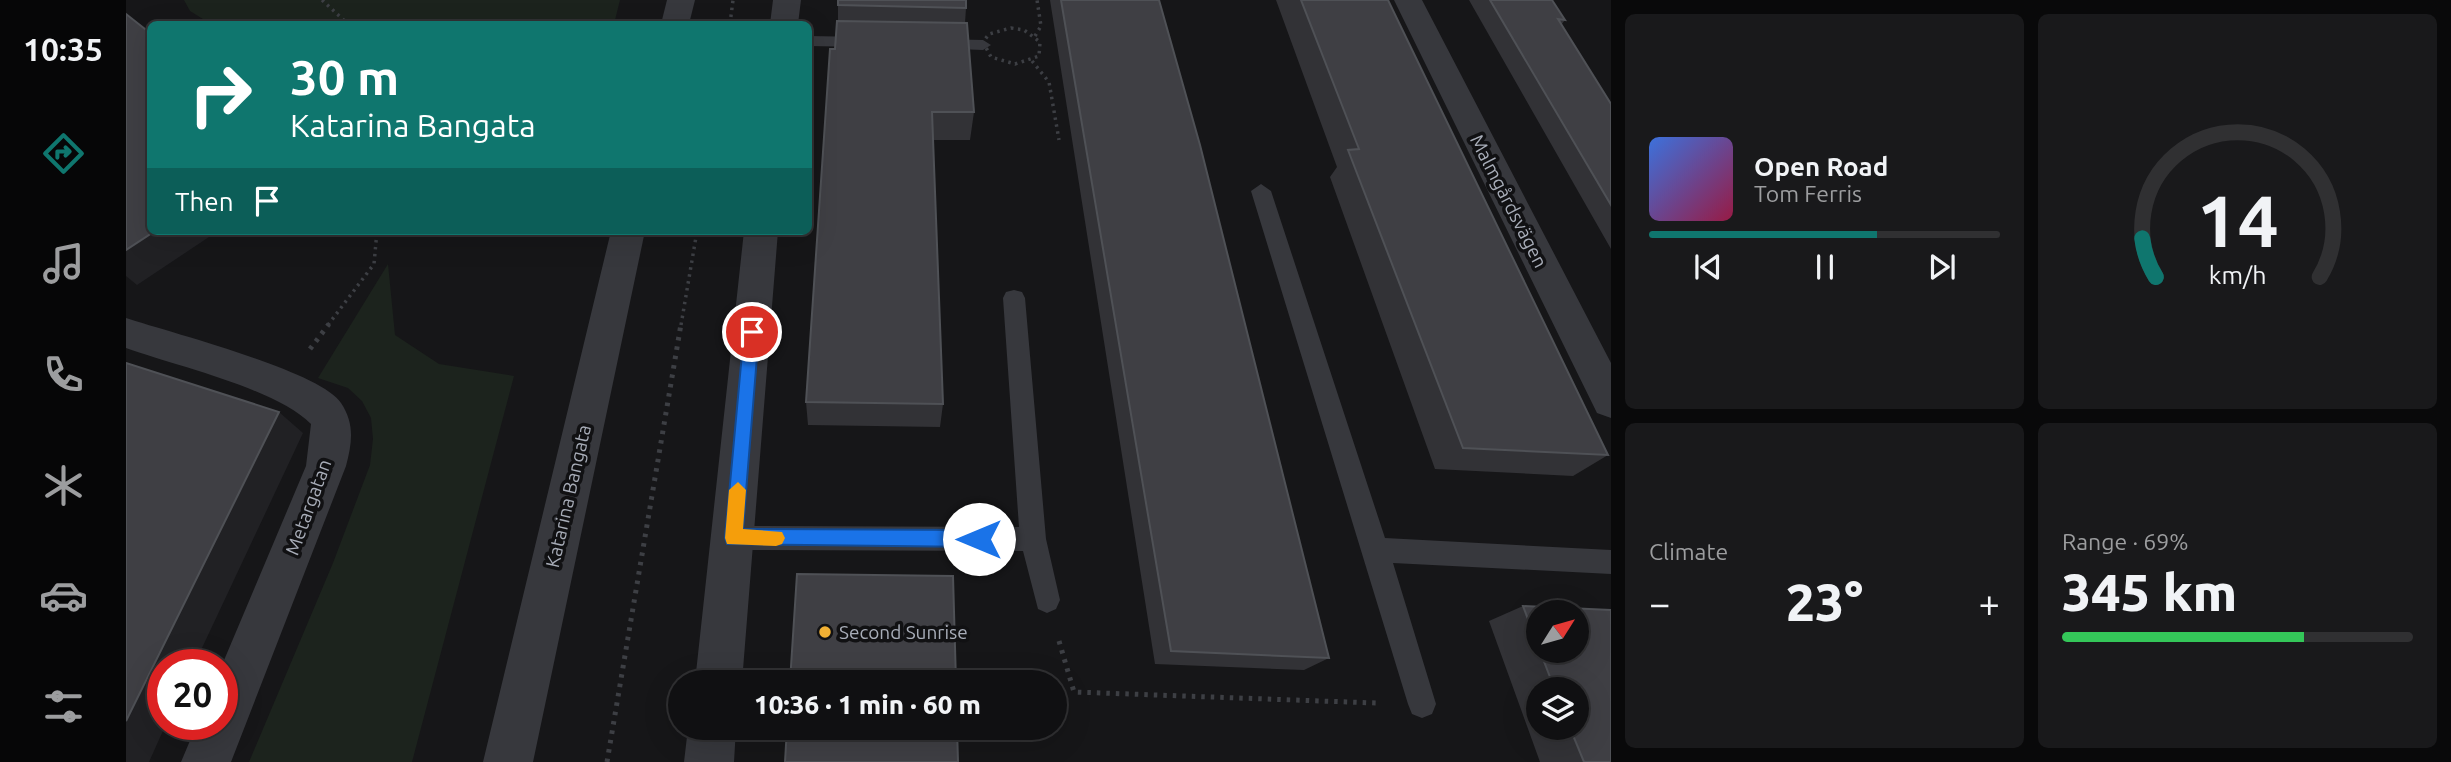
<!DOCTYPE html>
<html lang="en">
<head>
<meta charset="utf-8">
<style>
  body { margin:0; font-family:Ubuntu,sans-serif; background:#19191b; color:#f1f3f6; height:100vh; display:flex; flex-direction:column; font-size:26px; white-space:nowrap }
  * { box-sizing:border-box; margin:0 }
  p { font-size:23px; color:#9c9d9f }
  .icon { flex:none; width:38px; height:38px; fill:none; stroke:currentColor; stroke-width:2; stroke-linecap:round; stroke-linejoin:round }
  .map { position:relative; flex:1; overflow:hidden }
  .panel { display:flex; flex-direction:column; gap:14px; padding:14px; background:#09090a; width:840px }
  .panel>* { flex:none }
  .banner { position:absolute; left:21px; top:21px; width:665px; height:214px; border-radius:10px; box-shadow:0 7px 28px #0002,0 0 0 2px #303032; background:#0f766e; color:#fff; overflow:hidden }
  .needle { width:46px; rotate:53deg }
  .buttons { position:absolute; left:1400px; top:600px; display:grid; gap:14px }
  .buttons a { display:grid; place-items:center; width:63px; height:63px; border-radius:50%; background:#101012; box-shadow:0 7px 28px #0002,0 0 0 2px #303032; font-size:35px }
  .speed { position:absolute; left:21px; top:649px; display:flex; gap:14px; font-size:35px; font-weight:700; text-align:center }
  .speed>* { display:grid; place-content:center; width:91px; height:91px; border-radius:50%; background:#101012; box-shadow:0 7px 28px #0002,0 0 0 2px #303032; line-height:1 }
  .speed .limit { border:10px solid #d22; background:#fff; color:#111 }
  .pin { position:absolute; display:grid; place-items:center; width:60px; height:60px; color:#fff; margin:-30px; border:4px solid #fff; border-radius:50%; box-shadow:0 2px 7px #0007 }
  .me { position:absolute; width:77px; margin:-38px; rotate:270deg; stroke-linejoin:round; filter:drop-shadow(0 0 5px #0008) }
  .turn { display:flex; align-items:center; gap:24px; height:147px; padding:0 28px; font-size:32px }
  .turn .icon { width:91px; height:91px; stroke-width:2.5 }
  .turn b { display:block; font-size:49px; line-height:60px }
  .then { display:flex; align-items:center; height:66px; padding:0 28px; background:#0003; gap:14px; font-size:26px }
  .big { font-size:52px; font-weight:800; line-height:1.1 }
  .panel .widget { flex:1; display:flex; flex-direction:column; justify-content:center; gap:10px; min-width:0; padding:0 24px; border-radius:10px; background:#19191b }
  .panel .dial { align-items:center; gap:0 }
  .dial svg { height:182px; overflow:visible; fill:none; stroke:#303032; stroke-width:7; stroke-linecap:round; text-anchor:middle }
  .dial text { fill:#f1f3f6; stroke:none }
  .song { display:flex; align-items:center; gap:21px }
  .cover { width:84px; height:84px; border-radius:10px; background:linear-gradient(135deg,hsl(220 70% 55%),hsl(340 70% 35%)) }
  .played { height:7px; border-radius:4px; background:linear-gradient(90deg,#0f766e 65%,#303032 65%) }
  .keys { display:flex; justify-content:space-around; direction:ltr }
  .heat { display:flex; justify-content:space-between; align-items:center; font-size:38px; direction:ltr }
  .charge { height:10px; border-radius:5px; background:linear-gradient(90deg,#34c759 69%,#303032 0) }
  .panel .tiles { flex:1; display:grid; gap:14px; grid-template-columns:repeat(2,1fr) }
  .trip { position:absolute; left:542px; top:670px; width:399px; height:70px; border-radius:35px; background:#101012; box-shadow:0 7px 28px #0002,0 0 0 2px #303032; font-weight:800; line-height:70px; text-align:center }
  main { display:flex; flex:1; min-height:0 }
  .tabs { display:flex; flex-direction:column; width:126px; justify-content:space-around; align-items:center; background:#060607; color:#9c9d9f }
  .tabs .icon { width:49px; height:49px }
  .tabs .current { color:#0f766e }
  .tabs b { font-size:32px; color:#f1f3f6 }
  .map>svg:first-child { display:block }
  .green { fill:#1c231d }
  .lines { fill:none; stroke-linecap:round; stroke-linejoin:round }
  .path-far1 { stroke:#3d3f44; stroke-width:3.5; stroke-dasharray:2.5 4.5; stroke-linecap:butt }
  .path { stroke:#3d3f44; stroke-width:5; stroke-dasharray:3.5 6; stroke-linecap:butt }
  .service { fill:#37383d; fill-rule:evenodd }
  .minor { fill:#37383d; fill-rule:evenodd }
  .wall { fill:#323236; fill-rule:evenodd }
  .shaded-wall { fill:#212124 }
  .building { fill:#3f3f44; stroke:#4f5156; stroke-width:2 }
  .route { fill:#1a73e8; stroke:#114b97; stroke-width:2 }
  .slow { fill:#f59e0b }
  .poi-dot { fill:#f2b134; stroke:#111113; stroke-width:2.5 }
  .labels { text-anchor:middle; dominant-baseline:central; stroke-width:7; stroke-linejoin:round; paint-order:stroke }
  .street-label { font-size:19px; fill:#a8adb8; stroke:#111113 }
  .poi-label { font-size:19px; fill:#a8adb8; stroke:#111113; text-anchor:start }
</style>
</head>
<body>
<main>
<nav class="tabs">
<b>10:35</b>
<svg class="icon current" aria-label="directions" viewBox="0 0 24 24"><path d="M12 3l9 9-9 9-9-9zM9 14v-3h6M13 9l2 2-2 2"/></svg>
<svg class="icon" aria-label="music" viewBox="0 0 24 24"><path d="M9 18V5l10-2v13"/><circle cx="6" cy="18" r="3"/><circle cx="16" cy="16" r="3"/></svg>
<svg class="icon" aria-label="phone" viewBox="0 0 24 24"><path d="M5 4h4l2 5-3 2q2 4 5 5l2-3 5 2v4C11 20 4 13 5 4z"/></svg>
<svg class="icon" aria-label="climate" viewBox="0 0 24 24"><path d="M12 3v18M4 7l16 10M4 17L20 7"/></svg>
<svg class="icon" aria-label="car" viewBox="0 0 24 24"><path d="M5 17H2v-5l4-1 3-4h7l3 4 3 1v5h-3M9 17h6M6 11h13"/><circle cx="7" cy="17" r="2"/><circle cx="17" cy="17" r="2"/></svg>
<svg class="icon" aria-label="filters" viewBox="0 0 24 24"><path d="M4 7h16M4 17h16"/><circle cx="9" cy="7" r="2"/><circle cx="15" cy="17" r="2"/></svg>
</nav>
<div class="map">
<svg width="1485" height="762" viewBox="0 0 1485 762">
  <rect width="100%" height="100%" fill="#161618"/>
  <!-- green -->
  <path class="green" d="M58,0H494L488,24H85L64,11Z
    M262,264L269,335L313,364L388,376L286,762H123L207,563L244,465L247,439L245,418L236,401L222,388L192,378Z"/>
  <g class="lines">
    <!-- path-far1 -->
    <path class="path-far1" d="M196,0L222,24
      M221,23L234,24
      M604,24L607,0
      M885,28L898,30L914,42L913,56L889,64L865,57L857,42L863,34Z
      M909,36L915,26L911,0
      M906,61L923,82L933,140
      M202,325L248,264L251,231
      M555,325L571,231"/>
    <!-- path -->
    <path class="path" d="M184,349L203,324
      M933,641L948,692L1250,703
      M481,762L555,324"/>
    <!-- service -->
    <path class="service" d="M682,36L739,37L747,42L739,47L682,46Z
      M812,39L857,40L865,45L857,50L806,48L804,44L806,40Z
      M1135,184L1145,191L1259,538L1485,550V574L1267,563L1310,704L1306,714L1296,718L1286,714L1282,704L1125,191Z
      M888,290L896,292L899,298L920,539L934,600L930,609L921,613L912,609L897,551L608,550L599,547L595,538L599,529L608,526L893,527L877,298L880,292Z"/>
    <!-- minor -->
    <path class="minor" d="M541,0H569L563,24H535Z
      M647,0H675L672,24H644Z
      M1268,0H1296L1485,363V418L1471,413Z
      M485,231H519L407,762H357Z
      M618,231H652L616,682H569Z
      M0,318C42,332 195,371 215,403C229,424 226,443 220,466L105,762H55L71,724H96V665L180,466L185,424C149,388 50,366 0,348Z
      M562,728H610L608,762H558Z"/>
  </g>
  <!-- wall -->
  <path class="wall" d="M712,0L840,8L839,23L848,112L844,140H807L817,404L814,427L682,425L680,402L712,21Z
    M924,0H1033L1203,658L1178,670L1029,664Z
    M1150,0H1262L1482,455L1447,476L1309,469L1204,177L1211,167Z
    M1343,0H1426L1439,20L1435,25L1485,104V249Z
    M1397,606L1485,610V762H1414L1363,621ZM1412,612H1451V651H1412ZM1412,690H1451V728H1412Z"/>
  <!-- shaded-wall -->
  <path class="shaded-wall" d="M29,231H92L11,285L0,276V250Z
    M153,412L177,433L68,665H37V724H40L23,762H0V721Z"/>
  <!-- building -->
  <path class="building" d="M712,0H840V8L712,5Z
    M935,0H1033L1074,145L1203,658L1045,651Z
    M1175,0H1262L1482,455L1337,448L1222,150L1233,149Z
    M1364,0H1426L1439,20L1432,19L1485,104V205Z
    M0,14L24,33V231H29L0,250Z
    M711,21L841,23L848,112H806L817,404L680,402L704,49H709Z
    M0,363L153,412L0,721Z
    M671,574L827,576L830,682H664Z
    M1397,606L1485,610V762H1458L1444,728H1451V690H1429L1414,651H1451V612H1412V646Z
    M661,728H831L832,762H659Z"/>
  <!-- route -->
  <path class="route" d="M626,326L633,332L617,529L853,530L859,533L862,539L859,545L853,547L601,544L599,538L618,332Z"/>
  <!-- slow -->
  <path class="slow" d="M612,482L620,490L617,529L656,532L659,538L656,544L650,546L601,544L599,538L603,490Z"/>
  <!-- markers -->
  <circle class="poi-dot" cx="699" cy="632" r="7"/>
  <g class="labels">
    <!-- street labels -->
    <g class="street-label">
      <text transform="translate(1383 201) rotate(63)">Malmgårdsvägen</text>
      <text transform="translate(442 496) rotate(-77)">Katarina Bangata</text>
      <text transform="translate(182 507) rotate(-70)">Metargatan</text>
    </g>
    <!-- poi labels -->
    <g class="poi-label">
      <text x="713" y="632">Second Sunrise</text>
    </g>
  </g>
</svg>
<div class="buttons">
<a><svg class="needle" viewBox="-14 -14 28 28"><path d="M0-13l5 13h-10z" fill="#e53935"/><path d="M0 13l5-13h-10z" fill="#9c9d9f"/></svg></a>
<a><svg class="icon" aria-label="layers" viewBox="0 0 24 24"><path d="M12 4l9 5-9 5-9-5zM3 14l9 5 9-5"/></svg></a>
</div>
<div class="speed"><div class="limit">20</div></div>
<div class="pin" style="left:626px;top:332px;background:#d93025"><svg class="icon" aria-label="arrive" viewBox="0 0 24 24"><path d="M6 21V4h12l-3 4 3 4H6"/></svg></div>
<svg class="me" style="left:853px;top:539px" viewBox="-20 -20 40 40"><circle r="19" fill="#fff"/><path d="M0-13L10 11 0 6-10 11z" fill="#1a73e8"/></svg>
<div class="trip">10:36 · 1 min · 60 m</div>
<div class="banner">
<div class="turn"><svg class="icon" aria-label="right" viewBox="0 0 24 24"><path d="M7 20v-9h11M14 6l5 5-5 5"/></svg><div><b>30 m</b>Katarina Bangata</div></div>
<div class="then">Then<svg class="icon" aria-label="arrive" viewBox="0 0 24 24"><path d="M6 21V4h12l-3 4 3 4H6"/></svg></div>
</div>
</div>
<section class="panel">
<div class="tiles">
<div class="widget">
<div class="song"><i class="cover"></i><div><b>Open Road</b><p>Tom Ferris</p></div></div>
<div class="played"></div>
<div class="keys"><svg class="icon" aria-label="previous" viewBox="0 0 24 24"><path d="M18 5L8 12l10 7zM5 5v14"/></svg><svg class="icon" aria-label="pause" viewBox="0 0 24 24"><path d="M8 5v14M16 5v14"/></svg><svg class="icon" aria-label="next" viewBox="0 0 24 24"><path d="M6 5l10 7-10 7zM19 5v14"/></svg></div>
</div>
<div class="widget dial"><svg viewBox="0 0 100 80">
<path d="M14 69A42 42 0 1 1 86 69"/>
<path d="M14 69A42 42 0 0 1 8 52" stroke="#0f766e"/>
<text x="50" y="56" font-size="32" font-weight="700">14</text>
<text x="50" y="72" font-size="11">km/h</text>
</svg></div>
<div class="widget"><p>Climate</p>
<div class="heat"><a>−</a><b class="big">23°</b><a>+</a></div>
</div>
<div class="widget"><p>Range · 69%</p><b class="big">345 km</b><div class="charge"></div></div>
</div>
</section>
</main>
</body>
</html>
